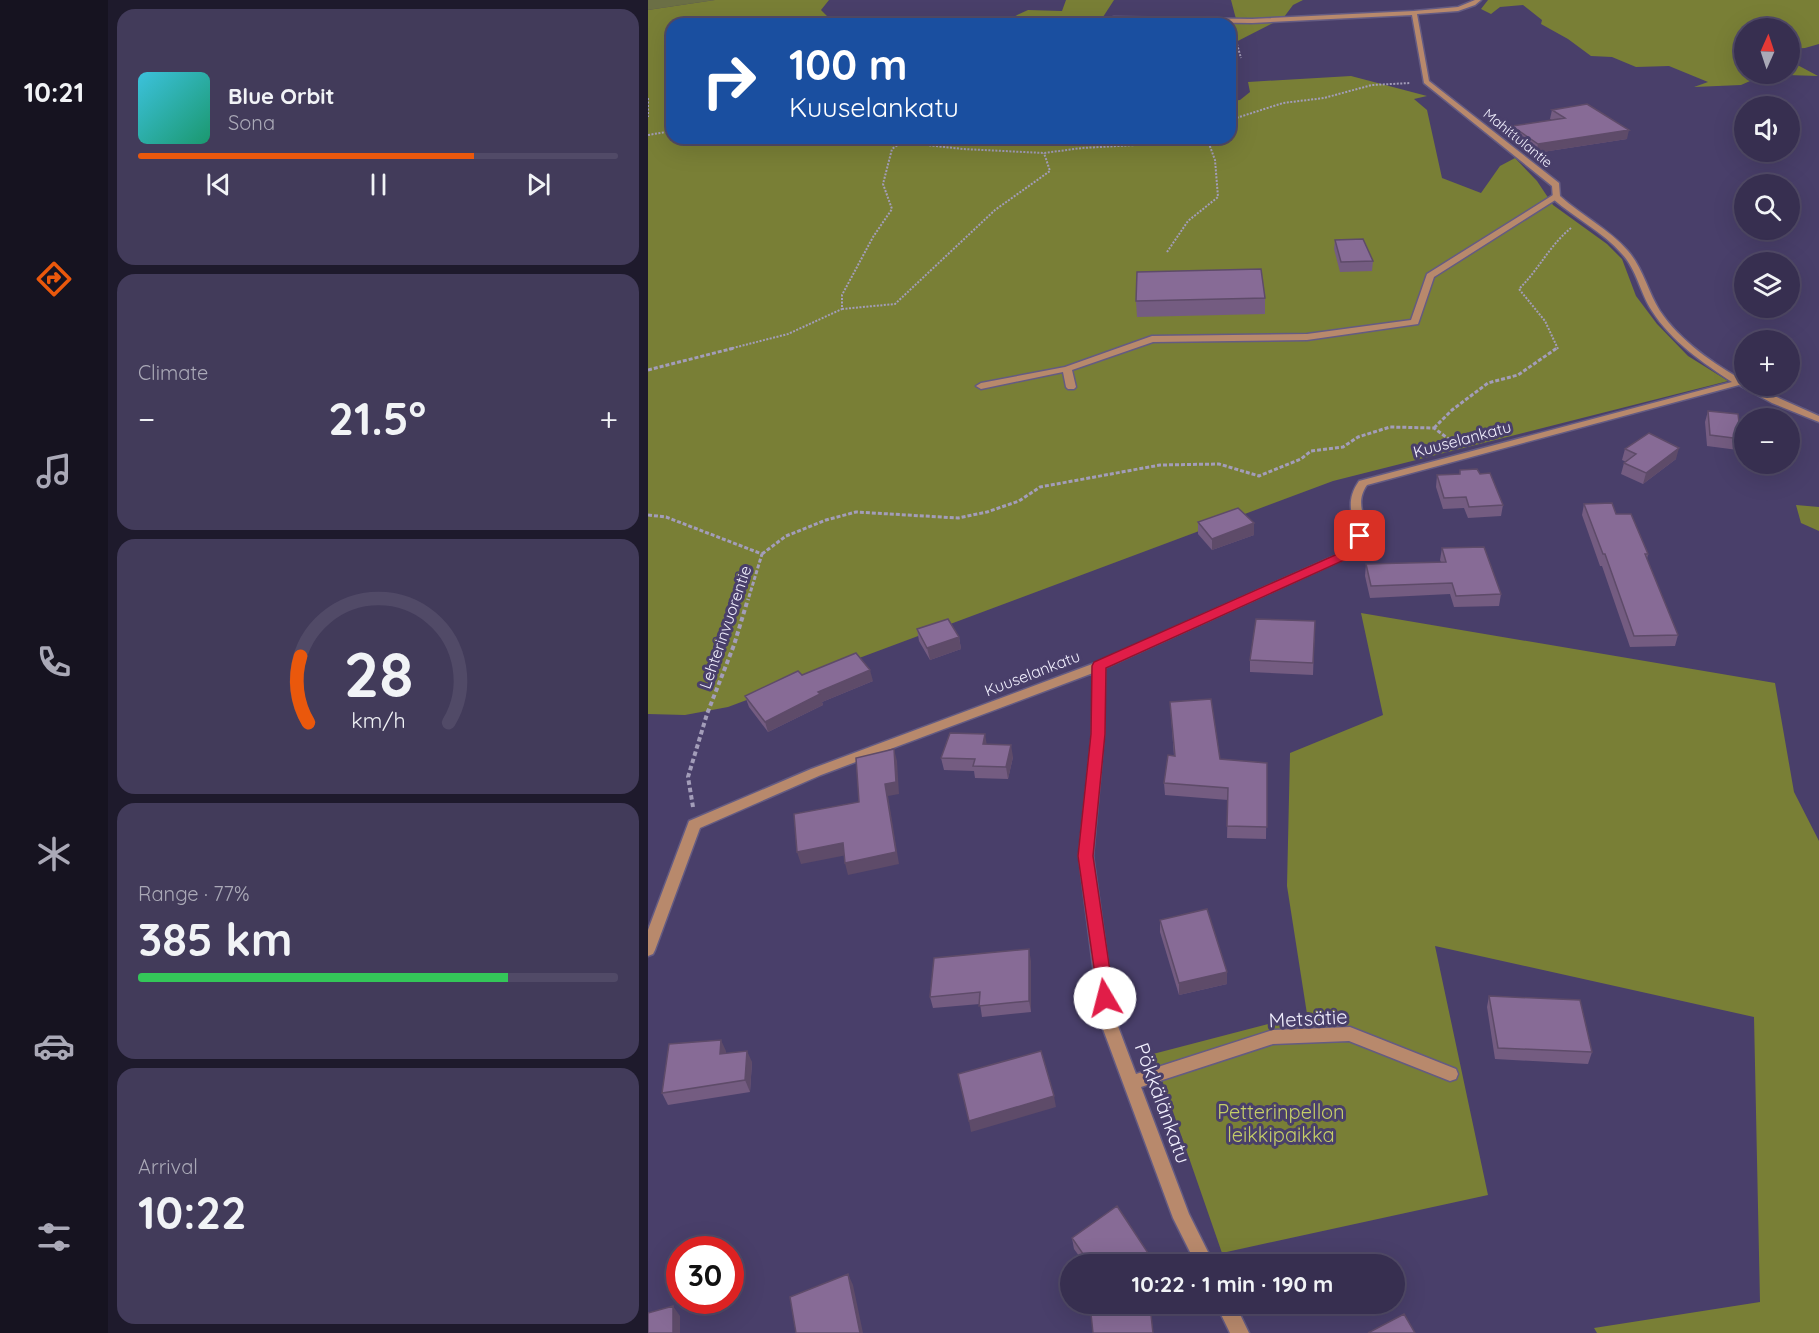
<!DOCTYPE html>
<html lang="en">
<head>
<meta charset="utf-8">
<style>
  body { margin:0; font-family:Quicksand,sans-serif; background:#423b5a; color:#f1f3f6; height:100vh; display:flex; flex-direction:column; font-size:22px; white-space:nowrap }
  * { box-sizing:border-box; margin:0 }
  p { font-size:20px; color:#aaa9b7 }
  .icon { flex:none; width:33px; height:33px; fill:none; stroke:currentColor; stroke-width:2; stroke-linecap:round; stroke-linejoin:round }
  .map { position:relative; flex:1; overflow:hidden }
  .drawer { display:flex; flex-direction:column; gap:9px; padding:9px; background:#1e1a2c; width:540px }
  .drawer>* { flex:none }
  .guide { position:absolute; left:18px; top:18px; width:570px; height:126px; border-radius:18px; box-shadow:0 6px 24px #0002,0 0 0 2px #514a67; background:#1a4fa0; color:#fff; overflow:hidden }
  .needle { width:39px; rotate:3deg }
  .buttons { position:absolute; left:1086px; top:18px; display:grid; gap:12px }
  .buttons a { display:grid; place-items:center; width:66px; height:66px; border-radius:50%; background:#372f50; box-shadow:0 6px 24px #0002,0 0 0 2px #514a67; font-size:30px }
  .speed { position:absolute; left:18px; top:1236px; display:flex; gap:12px; font-size:30px; font-weight:700; text-align:center }
  .speed>* { display:grid; place-content:center; width:78px; height:78px; border-radius:50%; background:#372f50; box-shadow:0 6px 24px #0002,0 0 0 2px #514a67; line-height:1 }
  .speed .limit { border:9px solid #d22; background:#fff; color:#111 }
  .pin { position:absolute; display:grid; place-items:center; width:51px; height:51px; color:#fff; margin:-26px; border-radius:12px; box-shadow:0 3px 9px #0006 }
  .me { position:absolute; width:66px; margin:-33px; rotate:352deg; stroke-linejoin:round; filter:drop-shadow(0 0 4px #0008) }
  .turn { display:flex; align-items:center; gap:21px; height:126px; padding:0 24px; font-size:27px }
  .turn .icon { width:78px; height:78px; stroke-width:2.5 }
  .turn b { display:block; font-size:42px; line-height:51px }
  .big { font-size:45px; font-weight:700; line-height:1.1 }
  .drawer .card { flex:1; display:flex; flex-direction:column; justify-content:center; gap:9px; min-width:0; padding:0 21px; border-radius:18px; background:#423b5a }
  .drawer .dial { align-items:center; gap:0 }
  .dial svg { height:156px; overflow:visible; fill:none; stroke:#514a67; stroke-width:7; stroke-linecap:round; text-anchor:middle }
  .dial text { fill:#f1f3f6; stroke:none }
  .song { display:flex; align-items:center; gap:18px }
  .cover { width:72px; height:72px; border-radius:9px; background:linear-gradient(135deg,hsl(190 70% 55%),hsl(160 70% 35%)) }
  .played { height:6px; border-radius:3px; background:linear-gradient(90deg,#ea580c 70%,#514a67 70%) }
  .keys { display:flex; justify-content:space-around; direction:ltr }
  .heat { display:flex; justify-content:space-between; align-items:center; font-size:33px; direction:ltr }
  .charge { height:9px; border-radius:4px; background:linear-gradient(90deg,#34c759 77%,#514a67 0) }
  .trip { position:absolute; left:412px; top:1254px; width:345px; height:60px; border-radius:30px; background:#372f50; box-shadow:0 6px 24px #0002,0 0 0 2px #514a67; font-weight:700; line-height:60px; text-align:center }
  main { display:flex; flex:1; min-height:0 }
  .dock { display:flex; flex-direction:column; width:108px; justify-content:space-around; align-items:center; background:#161320; color:#aaa9b7 }
  .dock .icon { width:42px; height:42px }
  .dock .on { color:#ea580c }
  .dock b { font-size:27px; color:#f1f3f6 }
  .map>svg:first-child { display:block }
  .green { fill:#6b6f45 }
  .forest { fill:#797f36 }
  .lines { fill:none; stroke-linecap:round; stroke-linejoin:round }
  .lane-casing { stroke:#645b82; stroke-width:3 }
  .street-casing { stroke:#645b82; stroke-width:3 }
  .path-far2 { stroke:#a39db9; stroke-width:2; stroke-dasharray:2 1.5; stroke-linecap:butt }
  .path-far1 { stroke:#a39db9; stroke-width:3; stroke-dasharray:4 2; stroke-linecap:butt }
  .path { stroke:#a39db9; stroke-width:4; stroke-dasharray:4.5 3; stroke-linecap:butt }
  .lane { fill:#b8896c; fill-rule:evenodd }
  .street { fill:#b8896c; fill-rule:evenodd }
  .wall { fill:#745c81 }
  .shaded-wall { fill:#5e4b69 }
  .building { fill:#876b96; stroke:#5e4b69; stroke-width:1.5 }
  .route { fill:#e11d48; stroke:#92132f; stroke-width:1.5 }
  .labels { text-anchor:middle; dominant-baseline:central; stroke-width:6; stroke-linejoin:round; paint-order:stroke }
  .far-street-label { font-size:14px; fill:#f0eefd; stroke:#493f6a }
  .street-label { font-size:16px; fill:#f0eefd; stroke:#493f6a }
  .near-street-label { font-size:20px; fill:#f0eefd; stroke:#493f6a }
  .near-park-label { font-size:20px; fill:#c5ce68; stroke:#493f6a }
</style>
</head>
<body>
<main>
<nav class="dock">
<b>10:21</b>
<svg class="icon on" aria-label="directions" viewBox="0 0 24 24"><path d="M12 3l9 9-9 9-9-9zM9 14v-3h6M13 9l2 2-2 2"/></svg>
<svg class="icon" aria-label="music" viewBox="0 0 24 24"><path d="M9 18V5l10-2v13"/><circle cx="6" cy="18" r="3"/><circle cx="16" cy="16" r="3"/></svg>
<svg class="icon" aria-label="phone" viewBox="0 0 24 24"><path d="M5 4h4l2 5-3 2q2 4 5 5l2-3 5 2v4C11 20 4 13 5 4z"/></svg>
<svg class="icon" aria-label="climate" viewBox="0 0 24 24"><path d="M12 3v18M4 7l16 10M4 17L20 7"/></svg>
<svg class="icon" aria-label="car" viewBox="0 0 24 24"><path d="M5 17H2v-5l4-1 3-4h7l3 4 3 1v5h-3M9 17h6M6 11h13"/><circle cx="7" cy="17" r="2"/><circle cx="17" cy="17" r="2"/></svg>
<svg class="icon" aria-label="filters" viewBox="0 0 24 24"><path d="M4 7h16M4 17h16"/><circle cx="9" cy="7" r="2"/><circle cx="15" cy="17" r="2"/></svg>
</nav>
<section class="drawer">
<div class="card">
<div class="song"><i class="cover"></i><div><b>Blue Orbit</b><p>Sona</p></div></div>
<div class="played"></div>
<div class="keys"><svg class="icon" aria-label="previous" viewBox="0 0 24 24"><path d="M18 5L8 12l10 7zM5 5v14"/></svg><svg class="icon" aria-label="pause" viewBox="0 0 24 24"><path d="M8 5v14M16 5v14"/></svg><svg class="icon" aria-label="next" viewBox="0 0 24 24"><path d="M6 5l10 7-10 7zM19 5v14"/></svg></div>
</div>
<div class="card"><p>Climate</p>
<div class="heat"><a>−</a><b class="big">21.5°</b><a>+</a></div>
</div>
<div class="card dial"><svg viewBox="0 0 100 80">
<path d="M14 69A42 42 0 1 1 86 69"/>
<path d="M14 69A42 42 0 0 1 10 35" stroke="#ea580c"/>
<text x="50" y="56" font-size="32" font-weight="700">28</text>
<text x="50" y="72" font-size="11">km/h</text>
</svg></div>
<div class="card"><p>Range · 77%</p><b class="big">385 km</b><div class="charge"></div></div>
<div class="card"><p>Arrival</p><b class="big">10:22</b></div>
</section>
<div class="map">
<svg width="1171" height="1333" viewBox="0 0 1171 1333">
  <rect width="100%" height="100%" fill="#493f6a"/>
  <!-- green -->
  <path class="green" d="M0,0H67L0,10Z"/>
  <!-- forest -->
  <path class="forest" d="M67,0H181L173,10L179,16L194,24H24V138H582V101L592,100L602,92L600,82L703,76L779,96L766,99L779,110L794,178L833,193L852,166L867,158L889,181L905,205L959,244L974,259L988,296L1009,324L1040,356L1080,381L685,481L80,707L37,715L0,714V10Z
    M418,0H466L455,17L421,24H350L380,10L414,11Z
    M583,0H655L645,5L636,17L588,19Z
    M840,0H1171V44L1157,48L1142,49V28H1096V74H1142V61L1170,76L1139,75L1109,78L1093,85L1046,87L1060,82L1021,66L988,67L964,57L943,56L920,39L893,24L894,20L875,5L852,7L843,14L833,9Z
    M475,20L625,23L582,45V24H451Z
    M1148,505L1171,507V531L1153,523Z
    M713,613L1127,683L1146,792L1171,841V1333H949L946,1328L1112,1302L1106,1017L787,946L840,1195L574,1253L505,1054L659,1014L639,886L642,753L735,715Z"/>
  <g class="lines">
    <!-- lane casing -->
    <g class="lane-casing">
      <path id="lane" d="M905,195L912,197L786,277L770,324L659,340L505,342L424,370L428,387L426,389H420L418,387L415,372L333,389L328,386L333,383L417,367L504,336L659,334L763,320L779,274Z"/>
    </g>
    <!-- street casing -->
    <g class="street-casing">
      <path id="street" d="M827,0H833L827,5L810,11L769,14L781,81L911,183L912,196C933,215 961,229 980,251C995,268 1000,292 1012,311C1032,341 1066,364 1096,381V386H1104L1171,416V422L1124,403L1091,385L719,485C705,505 721,518 716,536C714,544 708,550 703,556L457,668L456,734L445,856L468,1021L488,1074L625,1030L702,1027L808,1069L810,1074L808,1079L802,1081L701,1041L625,1044L493,1087L541,1214L566,1264H548L525,1218L452,1021L431,856L444,734L445,673L173,775L52,828L7,950L5,954L0,956V930L41,821L163,769L447,663L695,552C719,524 690,511 711,481L1084,382C1055,363 1023,341 1004,311C992,293 989,270 974,254C955,232 927,218 905,199L904,186L776,83L764,15L604,23L466,21L436,24L466,17L604,19L766,11L810,7Z
        M568,1304H587L601,1333H582Z"/>
    </g>
    <!-- path-far2 -->
    <path class="path-far2" d="M586,34L593,58
      M0,98V117
      M582,120L635,103L676,98L724,85L762,83
      M0,135L24,131
      M215,138L315,149L396,153L434,148L560,141L563,138
      M519,252L540,221L570,197L567,160L560,141
      M194,309L247,304L347,210L402,171L396,153
      M81,349L140,334L194,309V295L225,237L244,209L235,184L244,149L254,142
      M910,349L897,321L871,289C892,268 901,246 923,228"/>
    <!-- path-far1 -->
    <path class="path-far1" d="M0,370L86,348
      M786,428L804,410L840,383L870,375L909,348
      M0,515L18,517L114,554L100,600
      M114,554L138,536L178,520L208,512L310,518L339,512L371,501L392,487L512,465L571,464L611,476L653,459L663,451L695,447L710,437L742,427L786,428L806,443"/>
    <!-- path -->
    <path class="path" d="M45,807L40,777L59,714L86,645L100,599"/>
    <!-- lane -->
    <use href="#lane" class="lane"/>
    <!-- street -->
    <use href="#street" class="street"/>
  </g>
  <!-- wall -->
  <path class="wall" d="M904,110L979,139L888,153L862,135L864,126L904,120L902,119Z
    M687,240L725,261L724,271L692,272L686,249Z
    M617,298V314L489,317L488,301Z
    M1060,411L1093,439L1090,450L1059,446L1057,422Z
    M977,449L1028,459L995,484L973,474L976,463L978,462L974,460Z
    M812,470L832,474L855,505L853,516L820,518L816,508L795,509L788,487L789,475H811Z
    M936,504L968,514L1000,554L999,559L1030,635L1027,646L982,647L954,566H952L934,515Z
    M550,522L606,523V535L564,550L550,534Z
    M794,548L853,594L851,606L806,607L802,594L722,598L717,576L718,564L793,562L792,560Z
    M667,621L665,675L602,672V660Z
    M269,629L311,637L313,649L282,660L271,641Z
    M154,675L225,681L174,702L175,705L120,732L101,707L97,696Z
    M522,702L572,759L619,763L618,839L579,838L580,800L517,795L516,783L526,756Z
    M339,744L365,757L360,779L327,778L326,771L296,770L293,758Z
    M512,920L579,984L531,995L512,932Z
    M383,961V1012L334,1017L332,1004L285,1008L282,997Z
    M841,996L944,1052L940,1064L847,1059L839,1007Z
    M78,1051V1053L104,1062L102,1092L20,1105L14,1093Z
    M424,1238L502,1256V1264H437L426,1249Z"/>
  <!-- shaded-wall -->
  <path class="shaded-wall" d="M981,130L979,139L888,153L890,144Z
    M1031,448L1028,459L995,484L998,473Z
    M606,523V535L564,550V539Z
    M311,637L313,649L282,660L279,648Z
    M222,670L225,681L174,702L175,705L120,732L117,722L170,692Z
    M337,734L339,746L335,744Z
    M363,745L365,757L360,779L358,767Z
    M246,749L249,761L251,794L240,796L251,864L200,875L197,863Z
    M195,843L199,855L153,864L149,852Z
    M381,949L383,961V1012L381,1001Z
    M579,972V984L531,995V983Z
    M73,1040L78,1051L77,1066L72,1054Z
    M99,1051L104,1062L102,1092L97,1080Z
    M406,1096L408,1107L323,1132L321,1121Z
    M502,1256V1264H491Z
    M200,1274L205,1285L215,1333H212Z
    M25,1306L32,1316V1333H25Z"/>
  <!-- building -->
  <path class="building" d="M939,104L981,130L890,144L864,126L917,118L904,110Z
    M715,239L725,261L693,262L687,240Z
    M613,269L617,298L488,301L489,272Z
    M1060,411L1090,414L1093,439L1062,435Z
    M1001,433L1031,448L998,473L976,463L988,454L977,449Z
    M829,469L832,474L842,473L855,505L821,507L818,497L796,498L789,475L812,474V470Z
    M964,503L968,514H983L1000,554H997L1030,635L986,636L957,554H955L936,504Z
    M590,508L606,523L564,539L550,522Z
    M836,547L853,594L808,596L804,583L723,586L718,564L798,562L794,548Z
    M300,619L311,637L279,648L269,629Z
    M608,619L667,621L665,663L602,660Z
    M208,653L222,670L170,692L172,694L117,722L97,696L150,671L154,675Z
    M563,699L572,759L619,763V827L579,826L580,788L516,783L520,755L527,756L522,702Z
    M302,733L337,734L335,744L363,745L358,767L325,766L327,759L293,758Z
    M246,749L248,782L237,784L248,852L197,863L195,843L149,852L146,814L211,802L208,758Z
    M559,909L579,972L531,983L512,920Z
    M381,949V1001L331,1006L332,992L282,997L286,958Z
    M841,996L932,1000L944,1052L850,1048Z
    M73,1040L72,1054L99,1051L97,1080L14,1093L21,1044Z
    M393,1051L406,1096L321,1121L310,1074Z
    M469,1206L502,1256L491,1264H442L424,1238Z
    M200,1274L212,1333H148L142,1297Z
    M25,1306V1333H0V1313Z
    M502,1306L505,1333H445L443,1314Z
    M756,1314L767,1333H720Z"/>
  <!-- route -->
  <path class="route" d="M712,532L718,536L713,546L703,557L458,668L457,734L445,856L466,998L463,1003L457,1005L451,1003L430,856L443,734L444,666L446,662L694,552L702,545L708,533Z"/>
  <g class="labels">
    <!-- far-street labels -->
    <g class="far-street-label">
      <text transform="translate(870 138) rotate(39)">Mahittulantie</text>
    </g>
    <!-- street labels -->
    <g class="street-label">
      <text transform="translate(814 439) rotate(-15)">Kuuselankatu</text>
      <text transform="translate(77 627) rotate(-71)">Lehterinvuorentie</text>
      <text transform="translate(384 673) rotate(-21)">Kuuselankatu</text>
    </g>
    <!-- near-street labels -->
    <g class="near-street-label">
      <text transform="translate(660 1018) rotate(-3)">Metsätie</text>
      <text transform="translate(515 1103) rotate(70)">Pökkälänkatu</text>
    </g>
    <!-- near-park labels -->
    <g class="near-park-label">
      <text x="633" y="1111">Petterinpellon<tspan x="633" dy="23">leikkipaikka</tspan></text>
    </g>
  </g>
</svg>
<div class="buttons">
<a><svg class="needle" viewBox="-14 -14 28 28"><path d="M0-13l5 13h-10z" fill="#e53935"/><path d="M0 13l5-13h-10z" fill="#aaa9b7"/></svg></a>
<a><svg class="icon" aria-label="sound" viewBox="0 0 24 24"><path d="M4 9h4l5-4v14l-5-4H4zM17 9q2 3 0 6"/></svg></a>
<a><svg class="icon" aria-label="search" viewBox="0 0 24 24"><circle cx="10" cy="10" r="6"/><path d="M15 15l6 6"/></svg></a>
<a><svg class="icon" aria-label="layers" viewBox="0 0 24 24"><path d="M12 4l9 5-9 5-9-5zM3 14l9 5 9-5"/></svg></a>
<a>+</a>
<a>−</a>
</div>
<div class="speed"><div class="limit">30</div></div>
<div class="pin" style="left:712px;top:536px;background:#d93025"><svg class="icon" aria-label="arrive" viewBox="0 0 24 24"><path d="M6 21V4h12l-3 4 3 4H6"/></svg></div>
<svg class="me" style="left:457px;top:998px" viewBox="-20 -20 40 40"><circle r="19" fill="#fff"/><path d="M0-13L10 11 0 6-10 11z" fill="#e11d48"/></svg>
<div class="trip">10:22 · 1 min · 190 m</div>
<div class="guide">
<div class="turn"><svg class="icon" aria-label="right" viewBox="0 0 24 24"><path d="M7 20v-9h11M14 6l5 5-5 5"/></svg><div><b>100 m</b>Kuuselankatu</div></div>
</div>
</div>
</main>
</body>
</html>
